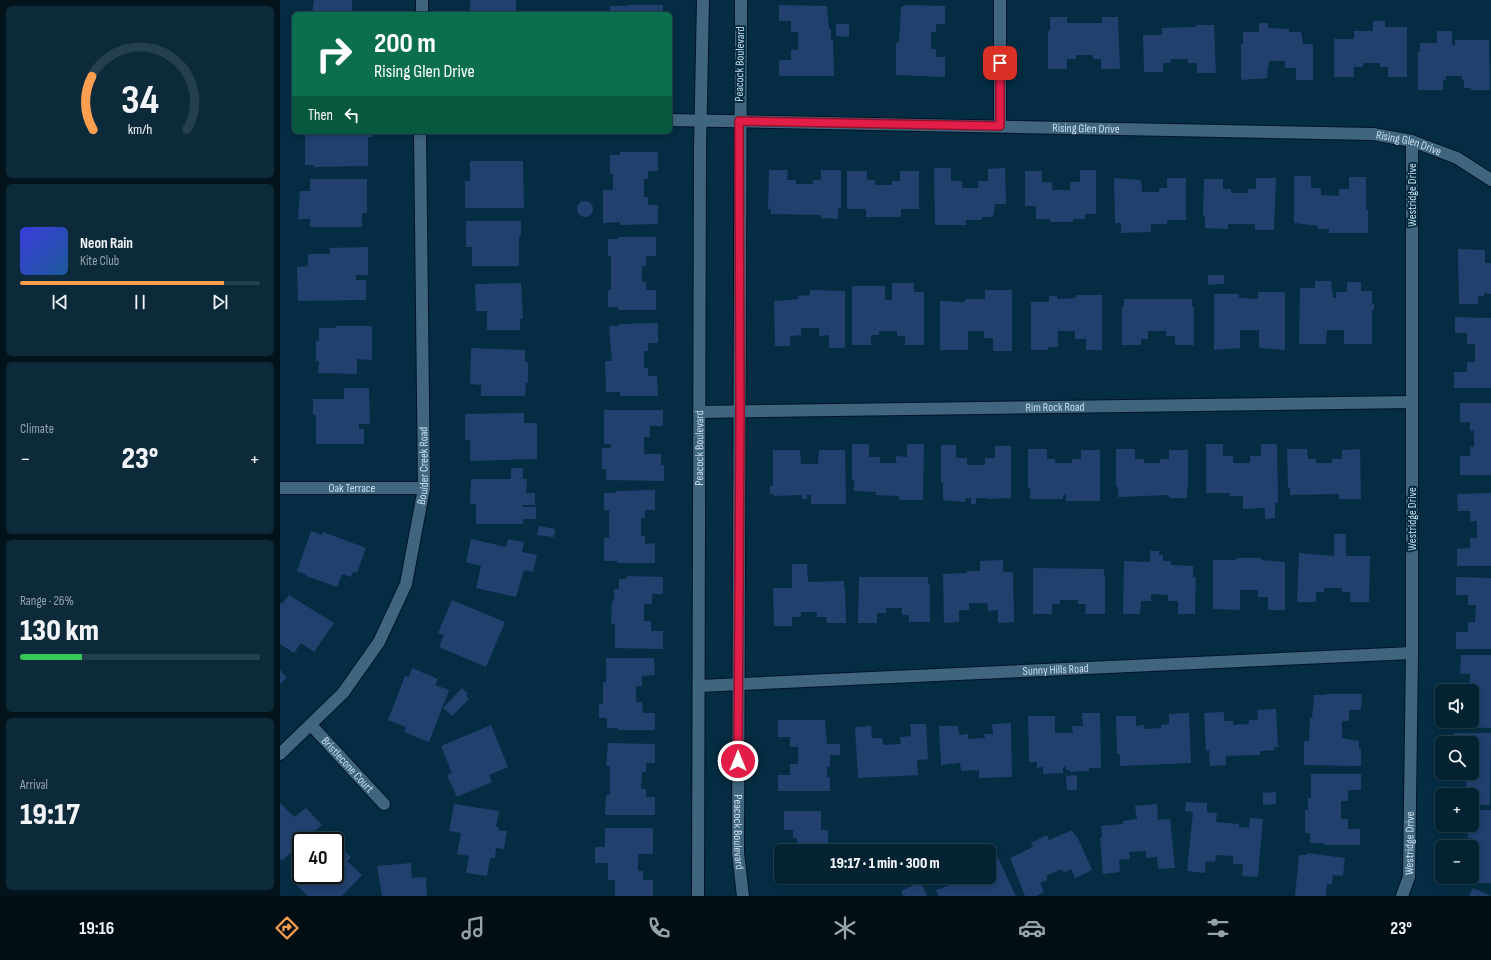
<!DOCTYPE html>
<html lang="en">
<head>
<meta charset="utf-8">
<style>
  body { margin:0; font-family:"Sofia Sans Condensed",sans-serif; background:#0d2a3a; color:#f1f3f6; height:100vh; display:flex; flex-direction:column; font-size:15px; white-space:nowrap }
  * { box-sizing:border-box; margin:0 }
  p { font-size:13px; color:#97a4ac }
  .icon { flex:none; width:22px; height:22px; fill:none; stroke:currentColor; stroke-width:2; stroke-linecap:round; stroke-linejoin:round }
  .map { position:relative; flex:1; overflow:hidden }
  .side { display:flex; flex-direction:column; gap:6px; padding:6px; background:#02131c; width:280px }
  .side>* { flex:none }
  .banner { position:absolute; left:12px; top:12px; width:380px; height:122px; border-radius:6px; box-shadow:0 2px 6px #0003,0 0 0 1px #243f4d; background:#0b6e4f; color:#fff; overflow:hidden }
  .fabs { position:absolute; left:1155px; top:684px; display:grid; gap:8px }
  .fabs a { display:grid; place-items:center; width:44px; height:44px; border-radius:6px; background:#032232; box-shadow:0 2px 6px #0003,0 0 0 1px #243f4d; font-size:20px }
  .speed { position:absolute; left:12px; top:832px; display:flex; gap:8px; font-size:20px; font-weight:700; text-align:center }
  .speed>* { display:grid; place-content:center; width:52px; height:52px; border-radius:50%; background:#032232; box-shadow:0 2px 6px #0003,0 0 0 1px #243f4d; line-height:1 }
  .speed .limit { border:2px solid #111; border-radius:6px; background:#fff; color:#111 }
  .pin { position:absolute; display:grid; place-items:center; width:34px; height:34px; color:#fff; margin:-17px; border-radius:8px; box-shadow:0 2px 6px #0006 }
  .me { position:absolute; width:44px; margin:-22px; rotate:0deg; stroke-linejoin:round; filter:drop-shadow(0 0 3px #0008) }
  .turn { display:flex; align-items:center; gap:14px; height:84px; padding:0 16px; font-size:18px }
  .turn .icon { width:52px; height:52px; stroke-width:2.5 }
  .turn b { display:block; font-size:28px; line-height:34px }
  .then { display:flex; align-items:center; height:38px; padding:0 16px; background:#0003; gap:8px; font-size:15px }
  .big { font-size:30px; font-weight:800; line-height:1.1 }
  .side .tile { flex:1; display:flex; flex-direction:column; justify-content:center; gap:6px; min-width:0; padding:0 14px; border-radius:6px; background:#0d2a3a }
  .side .dial { align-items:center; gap:0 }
  .dial svg { height:104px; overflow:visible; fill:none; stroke:#243f4d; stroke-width:7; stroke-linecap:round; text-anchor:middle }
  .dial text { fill:#f1f3f6; stroke:none }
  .song { display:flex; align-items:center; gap:12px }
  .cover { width:48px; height:48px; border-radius:6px; background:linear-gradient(135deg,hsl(240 70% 55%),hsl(210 70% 35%)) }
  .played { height:4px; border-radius:2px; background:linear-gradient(90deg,#fb9e50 85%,#243f4d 85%) }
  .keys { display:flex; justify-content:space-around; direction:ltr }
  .heat { display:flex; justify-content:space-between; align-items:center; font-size:22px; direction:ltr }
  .charge { height:6px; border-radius:3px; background:linear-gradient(90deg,#34c759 26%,#243f4d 0) }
  .trip { position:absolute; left:494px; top:844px; width:222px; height:40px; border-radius:6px; background:#032232; box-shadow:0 2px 6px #0003,0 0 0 1px #243f4d; font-weight:800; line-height:40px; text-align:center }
  .dock { display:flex; height:64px; justify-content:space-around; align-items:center; background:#010e14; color:#97a4ac }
  .dock .icon { width:28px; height:28px }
  .dock .active { color:#fb9e50 }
  .dock b { font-size:18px; color:#f1f3f6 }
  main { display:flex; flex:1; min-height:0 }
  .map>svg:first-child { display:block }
  .building { fill:#21406e }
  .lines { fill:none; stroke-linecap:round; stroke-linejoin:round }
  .minor-casing { stroke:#001425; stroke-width:14 }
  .minor { stroke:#3f657f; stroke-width:12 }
  .route-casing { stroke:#92132f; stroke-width:10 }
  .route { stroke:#e11d48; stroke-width:7 }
  .labels { text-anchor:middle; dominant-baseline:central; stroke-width:4; stroke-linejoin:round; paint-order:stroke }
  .street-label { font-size:12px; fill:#cadfed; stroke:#042d43 }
</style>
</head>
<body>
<main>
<section class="side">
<div class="tile dial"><svg viewBox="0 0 100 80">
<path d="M14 69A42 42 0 1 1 86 69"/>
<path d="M14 69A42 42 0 0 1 13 28" stroke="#fb9e50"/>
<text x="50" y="56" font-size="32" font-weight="700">34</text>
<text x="50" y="72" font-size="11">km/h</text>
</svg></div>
<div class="tile">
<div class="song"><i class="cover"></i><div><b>Neon Rain</b><p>Kite Club</p></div></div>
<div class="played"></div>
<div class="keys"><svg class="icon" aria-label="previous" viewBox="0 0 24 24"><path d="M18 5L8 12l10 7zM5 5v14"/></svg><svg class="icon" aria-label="pause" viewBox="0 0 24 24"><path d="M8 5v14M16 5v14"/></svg><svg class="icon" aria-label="next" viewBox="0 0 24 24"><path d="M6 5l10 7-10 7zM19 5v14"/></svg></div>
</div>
<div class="tile"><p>Climate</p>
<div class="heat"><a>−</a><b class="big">23°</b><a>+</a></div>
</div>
<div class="tile"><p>Range · 26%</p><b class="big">130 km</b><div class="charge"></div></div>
<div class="tile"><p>Arrival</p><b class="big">19:17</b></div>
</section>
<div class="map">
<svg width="1211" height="896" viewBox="0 0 1211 896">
  <rect width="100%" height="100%" fill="#042d43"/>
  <!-- building -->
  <path class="building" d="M34,0H72V14H32Z
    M190,0H236V14L190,13Z
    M347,5H383V14H330V6H347Z
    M499,5L547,6L549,29H551V40H553L554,76H499V60H511V50H518V32H511V21H499Z
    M627,5L665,6V24H656V32H651V49H656V57H665V77L616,75V42L619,43L621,7Z
    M770,17H787V23H822V17H838L840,69H821V59H813V55H796V59H787V69H768V31H770Z
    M1093,21H1105V27H1127V77H1108V67H1100V63H1083V67H1074V77H1054V39H1074V31H1093Z
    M979,23H988V28L1009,29V32H1021L1023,44H1033V80H1016V68H1005V61H989L987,78L961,80V44H963V32H979Z
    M556,24H569V37L556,36Z
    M916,25H934L936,73H917V63H908V59H891V63H883V72H864L863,35H882V28L916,27Z
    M1157,31H1172V45H1175V40H1209L1210,90H1191V88H1184V80H1182V76H1166V80H1163V90H1138V52H1140V43H1157Z
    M25,132H93V137H88V166L34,167V165H25Z
    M340,152H378V171H368V179H364V197H368V205H378V224L340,225V222L323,223V190H333V174H330V155H340Z
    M190,161H243L244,208H185V181H190Z
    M654,168H671V181H682V188H698V181H708V169L725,168L726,204H715L713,217H702V220H686V225H655Z
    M489,170H508L507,180H516V184H533V180H541V170H561V208H558V219L541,218V215L491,214V209H488Z
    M800,170H816V214H805V219H793V222H770V219H756V206H745V171H762V182H772V190H790V182H800Z
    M567,171H587V180H595V185H612V181H620V171H639V209H621V217H586V209H567Z
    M1014,176H1031V188H1041V195L1059,196V189H1069V177H1086V210H1088V233H1049V229H1038V226L1014,223Z
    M834,178L861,180L862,192H879V188H887V178H906V220H887V224H871V232L841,233V223H835Z
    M976,178H996L994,230H975V224H948V229L925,228V216H923L924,179H943V189H951V193H968V189H976Z
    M30,179H87V213H82V227H30V219H18L20,191H30Z
    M297 209a8 8 0 1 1 16 0a8 8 0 1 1-16 0Z
    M186,221H241V236H239V266H192V247H186Z
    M338,237H376V256H366V266H362V282H366V290H376V310H338V307H328V290H331V256H328V239H338Z
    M88,247V275H76V280H86V300L18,301L17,267L28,266V254H50V248Z
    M1178,249L1205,250V263H1211V294L1205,293L1204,296H1198V304H1179Z
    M928,275H944V284L928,285Z
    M1035,281H1051L1053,298H1056V292H1067V282H1081V291H1092V304H1094V310H1092V344H1064V330H1047L1046,344H1019L1020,288H1035Z
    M241,283L243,318L240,319V330H207V311H196L195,284Z
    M612,283H634V292H644V345H625V336H617V331H599V335H591V345H572V286H605V300H612Z
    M530,290L565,291V348H549V335L539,336V328H521V335L510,336V346H495L494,301L518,299V296L530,295Z
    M705,290H732V351H713V338H704V331H688V350H660V301L685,302V299H705Z
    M978,292H1005V350L979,348V330H960V348L934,350V294H959V298L978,299Z
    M796,295H822V350H806V339H795V331H778V347H768V350H751V302H769V296H777V299L796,298Z
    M844,299H912V307H914V345H895V336H886V331H868V339H861V345H842V307H844Z
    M1175,317L1211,318V388H1174V372H1187V362H1195V344H1187V333H1175Z
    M378,323V343H368V351H364V368H368V376H377L378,396H340V392H326L325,361H332L329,326H339V324Z
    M56,326H92V360L77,359V374L38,373L39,361H36V341H39V328H56Z
    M191,348L245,350V362H248V383H246L245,396H201V385L190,384Z
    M64,388H89L90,424H79V429H84V444H36V415H33V399H64Z
    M1180,403H1211V475H1180V456H1190V447H1194V431H1190V422H1180Z
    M324,410H383V426H370V437H364V454H381V465H384V481L326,480V469H322V448H331V444H324Z
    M244,413V423H257V459L190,461V440H185V414Z
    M572,444H589V457H600V463H616V456L627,457V444H644L643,500H619V496L596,495V492L574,491V480H572Z
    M926,444H943V456H953V463H970V456H981V444H997L998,503H995V518L985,519V508L963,509V496H950V493H926Z
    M661,445H676V458H687V465H705V458H715V446H731V498L707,499V498H696V504H691V498H685V502L663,500V482H661Z
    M748,449H767V459H775V463H792V459H801V450H820V501H786V495H783V499H750V488H748Z
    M836,449H855V459H864V463H880V459H889V450H908V487H907V498H889V495L838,497V487H836Z
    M1007,449H1027L1028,459H1036V463H1052V459H1062V450L1080,449L1081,499H1059V494L1010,495V488H1008Z
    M493,450H520L521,464H538L539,450H565L566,504H531V495H527V499H522V495L494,496V494H490V486H493Z
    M231,468H243V479H247L246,493H255V505H243V507H256V519H243V524H196V504H190L191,479H231Z
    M375,490V510H365V518H361V536H365V544L375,543V563H337V561H324V538H329V510H324V493H336V491Z
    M1211,493V566H1177V549L1190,548V538H1197V521H1190V511H1178L1177,494Z
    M259,526L275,529L274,537L257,535Z
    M31,531L42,535L43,532L86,548L77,573L73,572L71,577L62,574L57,587L26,576L27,575L17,571Z
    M1054,534H1066V556H1090L1089,602H1070V592H1062V588H1044V592H1036V602H1017L1019,553L1054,556Z
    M191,539L226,547L228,539L244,542L242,552L257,555L253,572L244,570L236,597L196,588L201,566L186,562Z
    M870,551H879V555H883V561H891V565L913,566V577H916L915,614H898V601H888V595L871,594V601H861L860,614H843L844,561L870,562Z
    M956,558H981V560L1005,562V610H988V597H978V590H960V610L933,609V560H956Z
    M723,560V572H733L734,622L718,623V610L708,611L707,603H689V610H679V622L664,623L663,574L687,573V571H700V561Z
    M512,564H527L528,582L564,581V588H565L566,623H547L546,617H537V612H521V617H512V626H494L493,588H512Z
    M753,568L824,569V576H825V614H805L806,604H798V600H780V604H772V614H753Z
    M347,576L383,577V594H372V604H364V621H371V631H383V649L335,648V624H331L332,601H334V589H339V579H347Z
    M579,577H648V584H650V622H629V615H622V608H606V613H597V623H578Z
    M1176,577L1211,578V649H1176V632H1188V622H1195L1196,605H1188V595H1176Z
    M9,595L54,623L34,652L21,643L14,653L0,644V603L2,604Z
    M172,600L225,622L206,667L159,647L164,635L158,633Z
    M1181,655H1211V728L1180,727V721H1192V700H1194V683H1190V674H1180Z
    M326,658H374L375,675L362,676V686H356V702H362L363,713H375V730H338V728H327V718H319V704H323V682H326Z
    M132,668L158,679L155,685L169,690L149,742L124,732L126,727L108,720L125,676L129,677Z
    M0,670L7,678L0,684Z
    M182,688L188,694L186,696L189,699L172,716L163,708Z
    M1045,694H1082L1081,710H1069V721H1062V738L1079,741V749H1081V766L1024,765V741H1029L1030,717L1032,718L1034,695H1045Z
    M996,709L998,747H994L995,750L980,751V755L946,756V765L930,766L929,750L926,751L924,713L944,712V721H953V725L969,724V720H978L977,710Z
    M802,713H820L821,768H809V771L790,772V770H786V767H783V773L763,774V767L757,768V762H749L748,716H775V733H793L792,726H803Z
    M909,713L911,763L840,766V754H837L836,716H856V726L864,725V729L881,728V725L889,724V714Z
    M498,720H545L547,744H560V755H550V767H547V777H550V791H498V775H510V764H518V747H510V737H498Z
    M731,723L732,777L699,778V770L681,771L680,763L661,765L659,726H678L679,735L688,734V739L705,738L704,734H713L712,724Z
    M630,724H646L648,759L637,760L638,775L578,778L575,727L591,726L592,738H602L603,745L621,744L620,737L631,736Z
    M211,725L228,767L209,775L212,782L177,797L167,775L172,773L161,746Z
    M1174,733H1211L1210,805H1192V795H1174V788H1186V778H1193L1192,743H1174Z
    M328,743L375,744V763H366V772H362L361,789H366V797H375V815H325L326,795H330V766H326Z
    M1031,774H1081V790H1068V801H1061V819H1068V829H1080V845H1044V843H1030V833H1025V810H1028V798H1031Z
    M797,775V790H787L786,776Z
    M996,792V804L983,805V793Z
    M906,802L927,803V812L937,813L936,822L959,824V827L969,828L970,818L983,819L978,877L962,876L963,864H953V856L936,855L935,862L926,861L925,873L907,871L913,812L905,811Z
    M0,803L14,817L26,808L42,825L21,841V843L3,860L0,859Z
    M174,804L219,811L216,827H219L218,830L227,831L224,849L216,848L215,858H210L207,876L186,873L189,856L177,854L181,833L169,831Z
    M877,804L878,820L890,819L895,868L878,869L877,857L866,858V851L849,852L850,859L839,860L840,872L823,874L820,838L822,837L821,826L843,824V821L857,819L855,806Z
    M1192,810H1211V883H1178V877H1192V838H1188V830H1179V825H1192Z
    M504,811H541V830H548V851H517V838H513V830H504Z
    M325,828H373V854H358V871H363V880H373V896H335V880H328V863H315V847H325Z
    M792,830L796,837L797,836L812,870L795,878L791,869L784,873L782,869L766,876L767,880L760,883L764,892L756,896H745L730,858L753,847L751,843L767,835L769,840Z
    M55,843L71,857L67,861L82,875L62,896H28L12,881L21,871V875H55Z
    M1027,853L1065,858L1063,876L1053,875L1052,884H1047L1046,896H1015L1019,855H1027Z
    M718,858L736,896H659L656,890L679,882L678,880L685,877H709V862Z
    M131,863L132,878L146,877L147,896H102L97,866Z
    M503,877H551V880H541V883H503Z
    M641,882L647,896H623L621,891Z
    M1193,888L1211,896H1189Z"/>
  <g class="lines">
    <!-- minor casing -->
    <g class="minor-casing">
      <g id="minor">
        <path id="s1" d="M461,0L458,853L463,896"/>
        <path d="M720,0V126"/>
        <path d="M142,14V0"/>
        <path id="s2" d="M390,120L1093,134L1132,141L1177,158L1211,180"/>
        <path id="s3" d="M419,412L1132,402"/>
        <path id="s4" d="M0,488H144"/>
        <path id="s5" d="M419,686L1132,653"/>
        <path id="s6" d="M31,725L104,804"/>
        <path id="s7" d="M0,754L63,693L99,642L126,584L144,488L140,132"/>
        <path id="s8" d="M418,896L420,148L423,0"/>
        <path id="s9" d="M1122,896L1129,877L1132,653V141"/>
      </g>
    </g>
    <!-- minor -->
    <use href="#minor" class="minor"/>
  </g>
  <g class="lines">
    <!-- route casing -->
    <g class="route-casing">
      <path id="route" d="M458,761L460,412L459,121L720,126V63"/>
    </g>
    <!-- route -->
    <use href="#route" class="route"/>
  </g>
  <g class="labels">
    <!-- street labels -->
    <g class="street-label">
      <text transform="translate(460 64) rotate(-89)">Peacock Boulevard</text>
      <text stroke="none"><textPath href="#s2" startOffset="416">Rising Glen Drive</textPath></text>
      <text stroke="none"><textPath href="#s2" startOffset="740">Rising Glen Drive</textPath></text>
      <text transform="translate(1132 195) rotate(-90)">Westridge Drive</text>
      <text stroke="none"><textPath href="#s3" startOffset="356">Rim Rock Road</textPath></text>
      <text stroke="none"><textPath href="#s8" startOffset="448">Peacock Boulevard</textPath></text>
      <text stroke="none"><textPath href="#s7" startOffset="334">Boulder Creek Road</textPath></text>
      <text stroke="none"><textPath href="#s4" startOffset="72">Oak Terrace</textPath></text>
      <text transform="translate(1132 519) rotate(-90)">Westridge Drive</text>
      <text stroke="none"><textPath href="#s5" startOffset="357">Sunny Hills Road</textPath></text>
      <text stroke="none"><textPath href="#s6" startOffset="54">Bristlecone Court</textPath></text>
      <text stroke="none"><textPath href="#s1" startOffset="832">Peacock Boulevard</textPath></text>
      <text stroke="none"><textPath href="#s9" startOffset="54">Westridge Drive</textPath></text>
    </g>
  </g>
</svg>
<div class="fabs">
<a><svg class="icon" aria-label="sound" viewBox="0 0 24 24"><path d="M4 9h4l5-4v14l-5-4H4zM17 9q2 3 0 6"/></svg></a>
<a><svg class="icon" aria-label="search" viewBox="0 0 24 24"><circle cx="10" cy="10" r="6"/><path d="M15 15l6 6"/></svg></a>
<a>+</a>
<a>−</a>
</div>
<div class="speed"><div class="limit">40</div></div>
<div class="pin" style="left:720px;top:63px;background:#d93025"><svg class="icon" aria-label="arrive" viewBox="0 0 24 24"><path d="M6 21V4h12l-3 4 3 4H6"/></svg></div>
<svg class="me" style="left:458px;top:761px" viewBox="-20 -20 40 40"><circle r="17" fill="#e11d48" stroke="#fff" stroke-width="3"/><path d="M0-11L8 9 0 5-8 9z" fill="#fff"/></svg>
<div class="trip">19:17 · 1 min · 300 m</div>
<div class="banner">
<div class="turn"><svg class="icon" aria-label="right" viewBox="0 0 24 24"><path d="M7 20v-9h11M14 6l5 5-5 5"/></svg><div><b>200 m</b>Rising Glen Drive</div></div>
<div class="then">Then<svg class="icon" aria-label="left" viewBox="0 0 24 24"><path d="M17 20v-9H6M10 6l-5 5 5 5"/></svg></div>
</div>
</div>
</main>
<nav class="dock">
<b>19:16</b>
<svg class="icon active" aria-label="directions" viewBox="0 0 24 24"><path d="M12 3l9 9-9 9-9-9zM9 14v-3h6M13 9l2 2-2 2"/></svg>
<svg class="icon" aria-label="music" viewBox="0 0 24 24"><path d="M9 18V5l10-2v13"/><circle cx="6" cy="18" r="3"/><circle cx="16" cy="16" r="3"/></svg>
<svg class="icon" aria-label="phone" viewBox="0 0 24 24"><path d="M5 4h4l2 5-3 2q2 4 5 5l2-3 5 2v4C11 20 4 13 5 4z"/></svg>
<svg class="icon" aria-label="climate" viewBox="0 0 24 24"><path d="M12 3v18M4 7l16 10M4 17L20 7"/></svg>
<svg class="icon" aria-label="car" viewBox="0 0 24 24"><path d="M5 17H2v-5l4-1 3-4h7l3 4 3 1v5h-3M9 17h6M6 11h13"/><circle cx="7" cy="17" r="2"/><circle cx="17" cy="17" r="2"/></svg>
<svg class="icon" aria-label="filters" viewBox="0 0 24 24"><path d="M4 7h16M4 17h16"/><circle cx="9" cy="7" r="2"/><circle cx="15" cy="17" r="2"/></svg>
<b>23°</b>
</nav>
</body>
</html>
